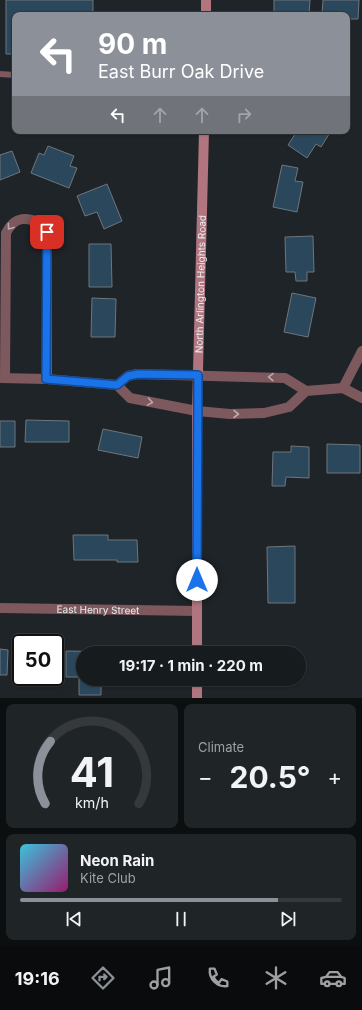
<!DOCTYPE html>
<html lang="en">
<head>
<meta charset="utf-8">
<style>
  body { margin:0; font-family:Inter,sans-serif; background:#1f2427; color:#f1f3f6; height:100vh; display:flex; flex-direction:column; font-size:15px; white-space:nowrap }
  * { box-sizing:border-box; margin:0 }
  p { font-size:13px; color:#9ea1a4 }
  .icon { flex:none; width:22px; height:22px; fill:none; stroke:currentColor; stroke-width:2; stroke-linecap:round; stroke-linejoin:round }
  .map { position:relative; height:698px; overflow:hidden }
  .side { display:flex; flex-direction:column; gap:6px; padding:6px; background:#0c0f10; flex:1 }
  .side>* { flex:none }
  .banner { position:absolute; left:12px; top:12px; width:338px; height:122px; border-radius:8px; box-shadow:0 1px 3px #0004,0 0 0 1px #35393c; background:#8c9099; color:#fff; overflow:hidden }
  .speed { position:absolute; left:12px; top:634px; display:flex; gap:8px; font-size:20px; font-weight:700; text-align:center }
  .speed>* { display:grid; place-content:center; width:52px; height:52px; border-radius:50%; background:#161b1e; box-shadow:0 1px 3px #0004,0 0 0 1px #35393c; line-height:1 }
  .speed .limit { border:2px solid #111; border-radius:6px; background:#fff; color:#111 }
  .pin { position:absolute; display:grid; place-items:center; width:34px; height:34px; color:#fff; margin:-17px; border-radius:8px; box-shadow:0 2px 6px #0006 }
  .me { position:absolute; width:44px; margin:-22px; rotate:0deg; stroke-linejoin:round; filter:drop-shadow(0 0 3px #0008) }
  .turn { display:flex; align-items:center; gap:14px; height:84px; padding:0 20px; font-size:18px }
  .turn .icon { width:52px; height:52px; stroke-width:2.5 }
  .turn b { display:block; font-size:28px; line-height:34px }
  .lanes { display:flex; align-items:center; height:38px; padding:0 20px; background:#0003; justify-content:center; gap:20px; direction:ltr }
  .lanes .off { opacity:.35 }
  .big { font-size:30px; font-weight:700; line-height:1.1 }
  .side .tile { flex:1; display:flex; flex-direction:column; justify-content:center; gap:6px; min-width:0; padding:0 14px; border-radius:8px; background:#1f2427 }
  .side .dial { align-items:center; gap:0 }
  .dial svg { height:104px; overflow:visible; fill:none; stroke:#35393c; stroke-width:7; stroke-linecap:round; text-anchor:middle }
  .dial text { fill:#f1f3f6; stroke:none }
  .song { display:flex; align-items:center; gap:12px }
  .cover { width:48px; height:48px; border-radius:6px; background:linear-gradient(135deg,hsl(190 70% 55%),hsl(320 70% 35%)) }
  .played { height:4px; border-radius:2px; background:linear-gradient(90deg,#8c9099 80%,#35393c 80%) }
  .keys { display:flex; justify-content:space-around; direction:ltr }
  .heat { display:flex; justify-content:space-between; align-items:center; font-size:22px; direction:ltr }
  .side .tiles { flex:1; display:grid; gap:6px; grid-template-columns:1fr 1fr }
  .tile:last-child { grid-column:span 2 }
  .trip { position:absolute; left:76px; top:646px; width:230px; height:40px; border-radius:20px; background:#161b1e; box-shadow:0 1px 3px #0004,0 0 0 1px #35393c; font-weight:700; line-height:40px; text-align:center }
  .tabs { display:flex; height:64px; justify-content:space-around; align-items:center; background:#090b0c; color:#9ea1a4 }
  .tabs .icon { width:28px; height:28px }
  .tabs .on { color:#8c9099 }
  .tabs b { font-size:18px; color:#f1f3f6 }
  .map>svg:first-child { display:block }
  .building { fill:#2b475c; stroke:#6f767c }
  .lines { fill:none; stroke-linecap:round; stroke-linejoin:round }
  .lane { stroke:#7d585d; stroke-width:6 }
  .street { stroke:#7d585d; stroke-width:10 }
  .secondary { stroke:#b0757e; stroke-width:10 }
  .oneway { stroke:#b9aaae }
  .route-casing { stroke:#114b97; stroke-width:10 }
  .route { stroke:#1a73e8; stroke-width:7 }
  .labels { text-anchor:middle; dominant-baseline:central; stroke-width:4; stroke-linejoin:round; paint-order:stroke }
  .street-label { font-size:10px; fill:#eaeef1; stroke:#1e2428 }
</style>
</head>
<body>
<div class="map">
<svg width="362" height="698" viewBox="0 0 362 698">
  <rect width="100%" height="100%" fill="#1e2428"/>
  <!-- building -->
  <path class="building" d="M6,0H93V15H15V54H6Z
    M274,0H310L309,15H274Z
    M323,0H359L358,19H347V15H322Z
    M297,131H331L321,147L316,144L307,158L288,145Z
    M48,146L74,156L70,166L77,168L69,188L31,173L39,153L44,155Z
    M12,151L20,172L0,180V155Z
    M282,165L298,168L295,181L303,182L297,212L273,207Z
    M107,184L122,221L104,229L97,212L85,216L77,196Z
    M313,236L314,272H307V281H296L295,272H286L285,237Z
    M89,244H111L112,287H89Z
    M292,293L316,298L308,337L284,332Z
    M92,298L116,299L115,337H91Z
    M26,420L69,421V442H25Z
    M0,421H15V447H0Z
    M103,429L142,437L138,458L98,450Z
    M327,444L360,445V473H327Z
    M291,446L309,447V478L286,477L285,486H272L273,452H291Z
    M73,535H108V540H137L138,562H117V560H74Z
    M295,546V603H268L267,547Z
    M0,649L8,650L7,675H0Z
    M66,651L132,652V653H83V679H101V695H79V677H66Z"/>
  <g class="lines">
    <!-- lane -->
    <path class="lane" d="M0,74L15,75"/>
    <!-- street -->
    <g class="street">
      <path d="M0,378L47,379L117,385L130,398L197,411L230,414L264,413L289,407L306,391L343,388L362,398"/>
      <path d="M5,378L6,233C15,215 27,217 43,224L47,232V379"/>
      <path d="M117,385L128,376L137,374L285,378L306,391"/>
      <path d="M343,388L362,351"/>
      <path id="s1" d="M0,608L197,611"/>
    </g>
    <!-- secondary -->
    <g class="secondary">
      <path d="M206,15V0"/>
      <path id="s2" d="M197,653V411L204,131"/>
      <path d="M197,679V698"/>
    </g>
  </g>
  <!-- one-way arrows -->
  <defs><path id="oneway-chevron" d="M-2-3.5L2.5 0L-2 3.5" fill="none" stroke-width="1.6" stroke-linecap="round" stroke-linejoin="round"/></defs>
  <g class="oneway">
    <use href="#oneway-chevron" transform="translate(10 227) rotate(127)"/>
    <use href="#oneway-chevron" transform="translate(271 377) rotate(-178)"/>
    <use href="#oneway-chevron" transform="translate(150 402) rotate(10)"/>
    <use href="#oneway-chevron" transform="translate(236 414)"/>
  </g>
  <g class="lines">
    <!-- route casing -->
    <g class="route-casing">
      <path id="route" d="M47,232L46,379L117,385L128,376L138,374L198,375L197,580"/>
    </g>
    <!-- route -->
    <use href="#route" class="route"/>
  </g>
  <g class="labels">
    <!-- street labels -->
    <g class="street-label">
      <text stroke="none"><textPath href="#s2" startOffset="369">North Arlington Heights Road</textPath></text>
      <text stroke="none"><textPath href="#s1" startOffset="98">East Henry Street</textPath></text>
    </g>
  </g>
</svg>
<div class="speed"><div class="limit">50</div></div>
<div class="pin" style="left:47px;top:232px;background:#d93025"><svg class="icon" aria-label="arrive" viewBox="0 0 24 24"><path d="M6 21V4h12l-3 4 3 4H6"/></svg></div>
<svg class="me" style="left:197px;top:580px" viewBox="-20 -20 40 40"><circle r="19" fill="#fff"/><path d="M0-13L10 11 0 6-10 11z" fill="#1a73e8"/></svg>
<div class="trip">19:17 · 1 min · 220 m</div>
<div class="banner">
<div class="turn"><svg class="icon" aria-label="left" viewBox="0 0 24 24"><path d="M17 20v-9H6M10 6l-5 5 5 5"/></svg><div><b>90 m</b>East Burr Oak Drive</div></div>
<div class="lanes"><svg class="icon" aria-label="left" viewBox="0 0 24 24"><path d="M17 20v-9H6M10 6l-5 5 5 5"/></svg><svg class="icon off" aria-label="ahead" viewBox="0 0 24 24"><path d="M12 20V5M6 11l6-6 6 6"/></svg><svg class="icon off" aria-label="ahead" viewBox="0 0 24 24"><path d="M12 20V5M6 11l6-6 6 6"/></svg><svg class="icon off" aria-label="right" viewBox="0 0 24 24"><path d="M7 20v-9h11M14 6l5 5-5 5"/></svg></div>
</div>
</div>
<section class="side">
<div class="tiles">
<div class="tile dial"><svg viewBox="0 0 100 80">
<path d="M14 69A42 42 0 1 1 86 69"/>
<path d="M14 69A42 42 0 0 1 18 21" stroke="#8c9099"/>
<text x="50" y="56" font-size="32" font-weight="700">41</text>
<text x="50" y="72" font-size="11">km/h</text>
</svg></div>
<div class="tile"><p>Climate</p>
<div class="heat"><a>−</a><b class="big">20.5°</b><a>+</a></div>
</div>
<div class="tile">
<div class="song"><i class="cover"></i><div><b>Neon Rain</b><p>Kite Club</p></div></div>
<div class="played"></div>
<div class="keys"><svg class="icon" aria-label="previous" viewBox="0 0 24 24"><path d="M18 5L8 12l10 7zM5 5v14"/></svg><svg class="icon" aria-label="pause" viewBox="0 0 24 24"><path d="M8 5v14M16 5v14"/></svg><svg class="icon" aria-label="next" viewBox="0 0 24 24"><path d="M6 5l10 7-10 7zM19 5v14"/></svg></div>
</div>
</div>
</section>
<nav class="tabs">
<b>19:16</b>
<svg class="icon on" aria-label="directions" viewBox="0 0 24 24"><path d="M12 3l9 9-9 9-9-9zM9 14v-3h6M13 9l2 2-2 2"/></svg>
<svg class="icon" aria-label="music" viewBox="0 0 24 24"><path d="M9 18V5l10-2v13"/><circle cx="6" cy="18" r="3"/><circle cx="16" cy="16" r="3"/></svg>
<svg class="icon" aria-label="phone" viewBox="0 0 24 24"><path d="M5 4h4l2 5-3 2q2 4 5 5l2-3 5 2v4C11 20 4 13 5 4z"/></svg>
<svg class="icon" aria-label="climate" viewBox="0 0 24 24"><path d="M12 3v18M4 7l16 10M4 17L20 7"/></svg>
<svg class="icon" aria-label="car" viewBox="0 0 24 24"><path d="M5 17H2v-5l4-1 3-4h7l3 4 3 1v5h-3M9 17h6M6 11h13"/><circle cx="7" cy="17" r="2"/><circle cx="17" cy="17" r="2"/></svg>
</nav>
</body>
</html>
